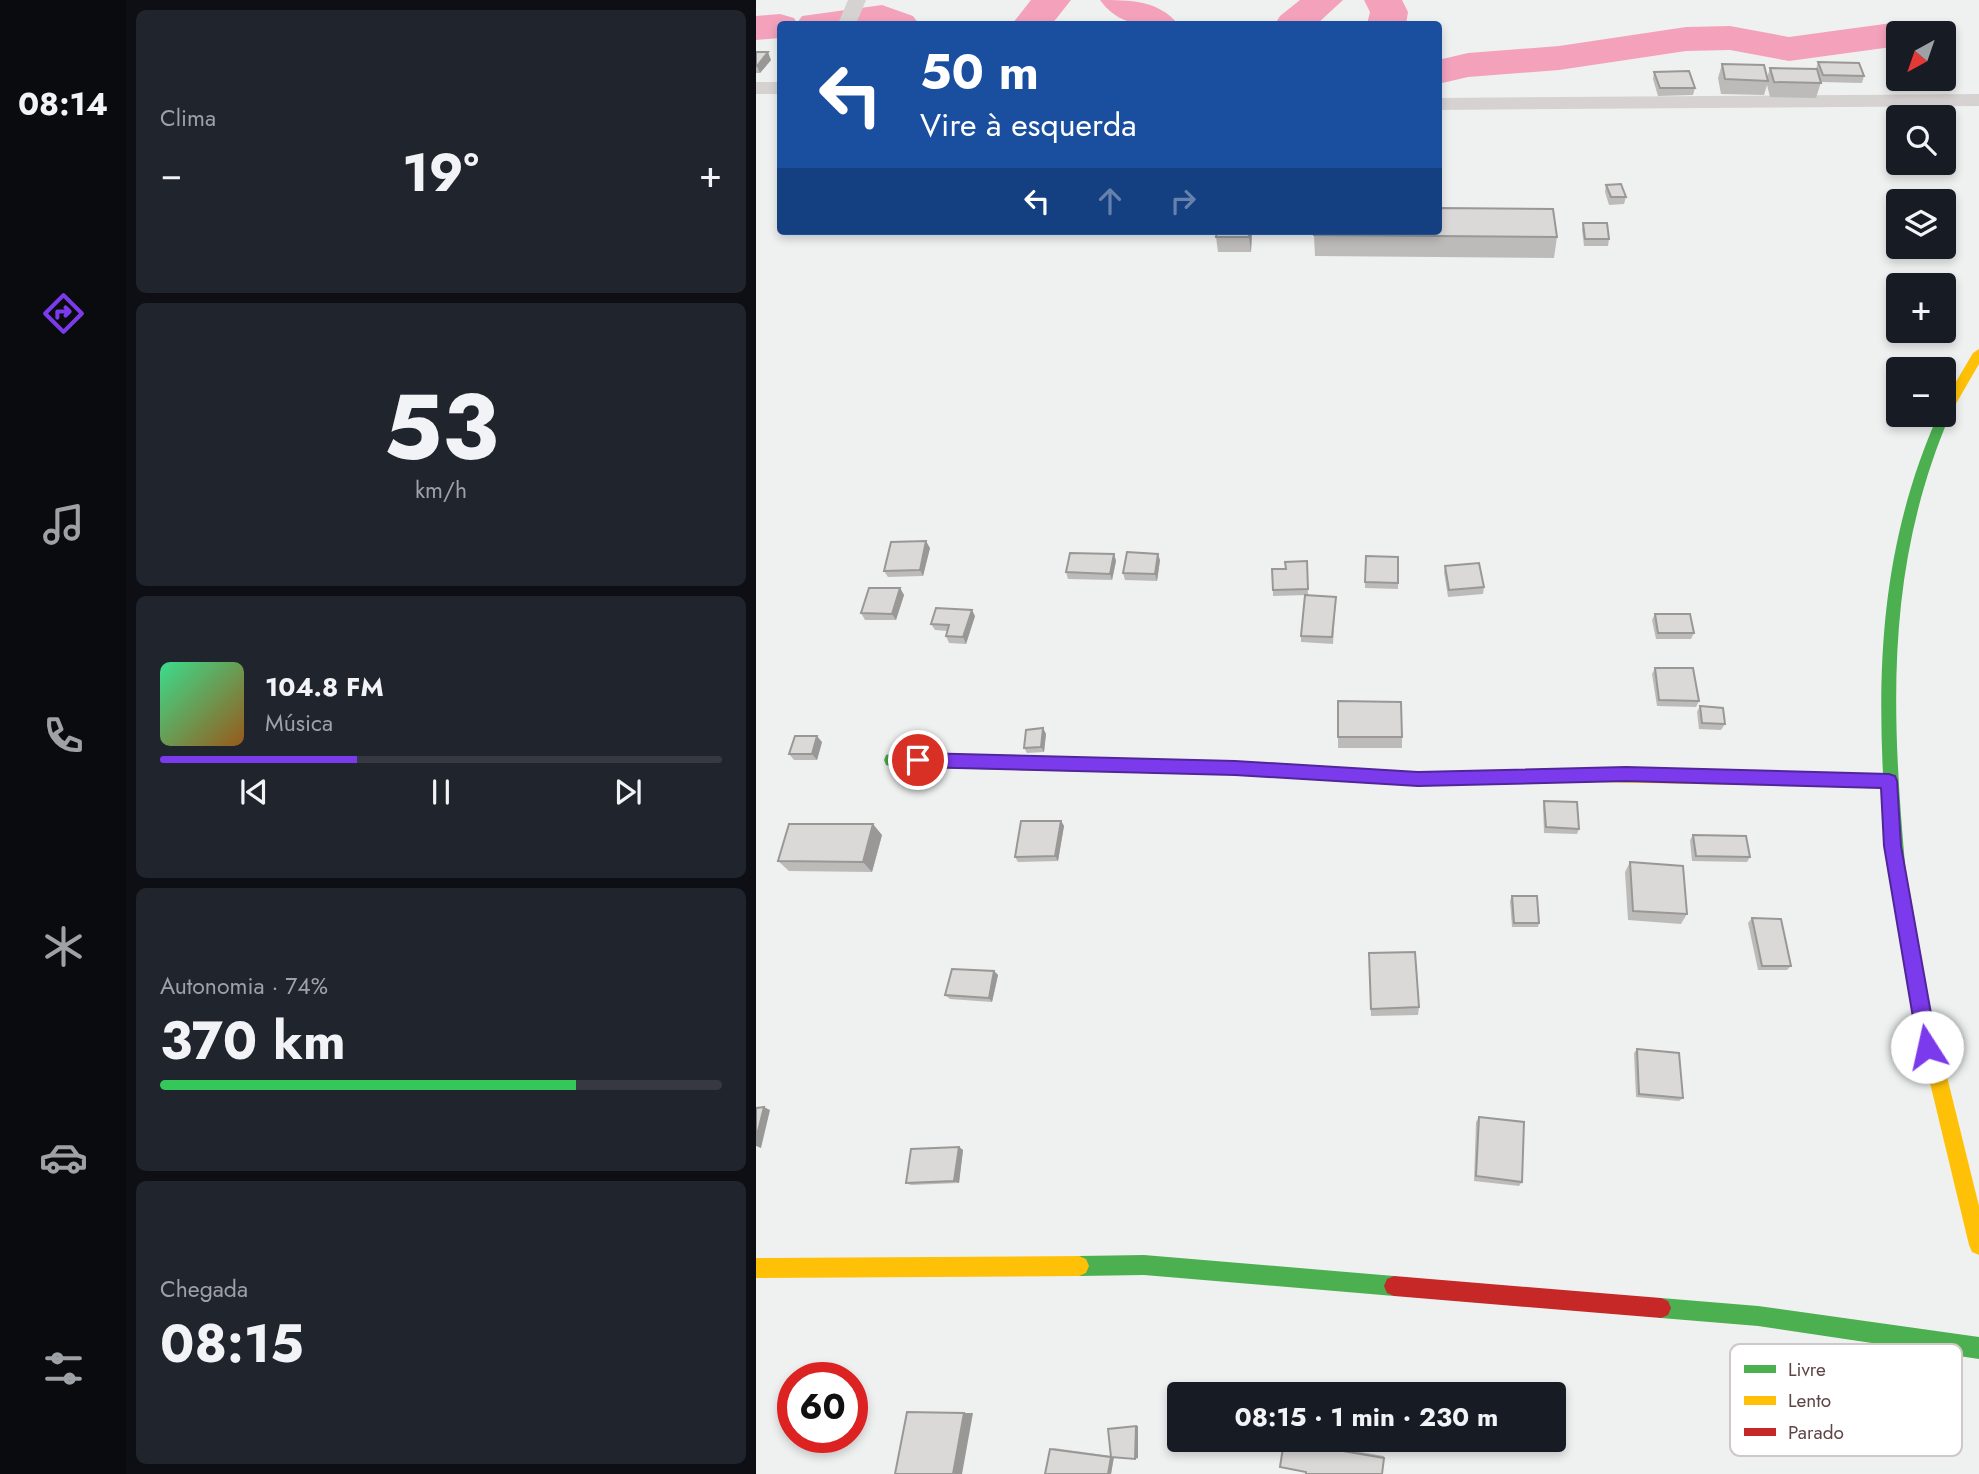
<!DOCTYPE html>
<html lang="pt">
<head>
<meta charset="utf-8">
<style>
  body { margin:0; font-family:Jost,sans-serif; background:#20242c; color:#f1f3f6; height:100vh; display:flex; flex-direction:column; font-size:26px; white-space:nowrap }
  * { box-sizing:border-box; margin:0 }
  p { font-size:23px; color:#9ea1a6 }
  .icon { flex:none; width:38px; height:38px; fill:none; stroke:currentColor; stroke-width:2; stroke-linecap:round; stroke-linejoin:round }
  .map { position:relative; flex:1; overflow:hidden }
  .details { display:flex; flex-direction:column; gap:10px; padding:10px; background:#0d0f14; width:630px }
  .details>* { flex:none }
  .top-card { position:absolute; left:21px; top:21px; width:665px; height:214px; border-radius:7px; box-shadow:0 4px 10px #0003; background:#1a4fa0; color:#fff; overflow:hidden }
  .needle { width:46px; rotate:220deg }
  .buttons { position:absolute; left:1130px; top:21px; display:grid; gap:14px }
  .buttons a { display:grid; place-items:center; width:70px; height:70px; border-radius:7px; background:#171b24; box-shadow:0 4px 10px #0003; font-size:35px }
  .speed { position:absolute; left:21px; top:1362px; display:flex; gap:14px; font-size:35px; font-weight:700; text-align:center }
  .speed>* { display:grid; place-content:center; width:91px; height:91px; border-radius:50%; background:#171b24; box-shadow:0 4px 10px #0003; line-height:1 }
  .speed .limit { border:10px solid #d22; background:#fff; color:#111 }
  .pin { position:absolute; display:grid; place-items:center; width:60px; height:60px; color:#fff; margin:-30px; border:4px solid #fff; border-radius:50%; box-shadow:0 2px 7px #0007 }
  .me { position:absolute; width:77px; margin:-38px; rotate:350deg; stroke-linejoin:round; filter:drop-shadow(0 0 5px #0008) }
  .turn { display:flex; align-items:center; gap:24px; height:147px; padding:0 28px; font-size:32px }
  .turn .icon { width:91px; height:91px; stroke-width:2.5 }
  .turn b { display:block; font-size:49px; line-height:60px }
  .lanes { display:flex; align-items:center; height:66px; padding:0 28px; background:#0003; justify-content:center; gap:35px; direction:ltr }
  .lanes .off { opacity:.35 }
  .big { font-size:52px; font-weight:700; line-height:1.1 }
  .details .tile { flex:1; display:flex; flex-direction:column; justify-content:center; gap:10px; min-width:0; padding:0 24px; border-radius:10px; background:#20242c }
  .details .dial { align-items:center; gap:0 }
  .dial b { font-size:91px; line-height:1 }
  .song { display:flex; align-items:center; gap:21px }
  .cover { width:84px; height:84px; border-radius:10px; background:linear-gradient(135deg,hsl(150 70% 55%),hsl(30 70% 35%)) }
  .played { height:7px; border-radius:4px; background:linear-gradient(90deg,#7c3aed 35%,#363941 35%) }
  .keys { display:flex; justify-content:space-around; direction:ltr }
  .heat { display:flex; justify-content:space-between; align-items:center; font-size:38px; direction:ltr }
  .charge { height:10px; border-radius:5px; background:linear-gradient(90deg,#34c759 74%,#363941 0) }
  .trip { position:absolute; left:411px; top:1382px; width:399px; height:70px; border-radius:7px; background:#171b24; box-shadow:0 4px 10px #0003; font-weight:700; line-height:70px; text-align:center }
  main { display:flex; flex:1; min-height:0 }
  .tabs { display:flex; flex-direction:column; width:126px; justify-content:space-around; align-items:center; background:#090b0e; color:#9ea1a6 }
  .tabs .icon { width:49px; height:49px }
  .tabs .current { color:#7c3aed }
  .tabs b { font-size:32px; color:#f1f3f6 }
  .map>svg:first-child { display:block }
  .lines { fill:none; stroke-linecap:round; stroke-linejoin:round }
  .river { fill:#f4a2bc; fill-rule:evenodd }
  .street { fill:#d7d2d2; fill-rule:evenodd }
  .fast { fill:#4caf50; fill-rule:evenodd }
  .slow { fill:#ffc107; fill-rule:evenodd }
  .jam { fill:#c62828; fill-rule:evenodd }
  .wall { fill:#bcbbba }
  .shaded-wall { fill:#999897 }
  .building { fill:#dbd9d8; stroke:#999897; stroke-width:2 }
  .route { fill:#7c3aed; stroke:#51269a; stroke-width:2 }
  .key { fill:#fff; stroke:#cfc7c8; stroke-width:2 }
  .key-label { font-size:19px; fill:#5e4546 }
</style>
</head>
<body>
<main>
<nav class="tabs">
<b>08:14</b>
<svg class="icon current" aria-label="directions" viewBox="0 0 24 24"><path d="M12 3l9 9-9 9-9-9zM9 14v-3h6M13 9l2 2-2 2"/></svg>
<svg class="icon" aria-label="music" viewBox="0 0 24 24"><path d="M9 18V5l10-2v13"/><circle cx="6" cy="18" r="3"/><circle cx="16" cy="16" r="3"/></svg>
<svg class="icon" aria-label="phone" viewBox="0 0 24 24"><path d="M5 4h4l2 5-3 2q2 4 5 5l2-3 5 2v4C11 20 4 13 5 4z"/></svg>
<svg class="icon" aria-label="climate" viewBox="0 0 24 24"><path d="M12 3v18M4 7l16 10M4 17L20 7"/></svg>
<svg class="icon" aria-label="car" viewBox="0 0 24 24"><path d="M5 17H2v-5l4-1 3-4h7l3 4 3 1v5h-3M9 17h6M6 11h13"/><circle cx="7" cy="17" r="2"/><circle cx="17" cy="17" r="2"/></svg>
<svg class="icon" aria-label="filters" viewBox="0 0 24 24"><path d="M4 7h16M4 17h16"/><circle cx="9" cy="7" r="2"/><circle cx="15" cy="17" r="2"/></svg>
</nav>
<section class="details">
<div class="tile"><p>Clima</p>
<div class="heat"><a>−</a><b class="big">19°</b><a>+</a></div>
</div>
<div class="tile dial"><b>53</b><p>km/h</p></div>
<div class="tile">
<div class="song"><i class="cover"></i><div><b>104.8 FM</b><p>Música</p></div></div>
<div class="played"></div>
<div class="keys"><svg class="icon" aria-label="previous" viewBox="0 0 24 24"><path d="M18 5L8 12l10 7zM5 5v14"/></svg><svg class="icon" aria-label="pause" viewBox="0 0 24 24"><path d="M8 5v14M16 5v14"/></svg><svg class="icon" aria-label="next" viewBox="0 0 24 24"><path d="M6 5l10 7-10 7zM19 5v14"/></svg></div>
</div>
<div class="tile"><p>Autonomia · 74%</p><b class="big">370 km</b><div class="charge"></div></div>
<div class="tile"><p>Chegada</p><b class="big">08:15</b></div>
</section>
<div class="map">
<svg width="1223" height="1474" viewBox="0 0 1223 1474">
  <rect width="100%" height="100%" fill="#eff1f0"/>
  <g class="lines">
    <!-- river -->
    <path class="river" d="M275,0H315L296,24H256Z
      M344,0C374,0 402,0 422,24C392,27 363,27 344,0Z
      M544,0H587L561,24H519L524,16Z
      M608,0H646L652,12L650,24H611L614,12Z
      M126,5L157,16L163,24H24V38L0,40V16L24,14L38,18L41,23L46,16Z
      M1143,22L1157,26L1162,33H1143V46L1033,61L974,50L930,51L803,70L712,77L682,84V60L712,53L803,46L930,27L974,26L1033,37Z"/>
    <!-- street -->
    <path class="street" d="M92,0H110L100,24H82Z
      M0,82H24V94H0Z
      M1223,94V106L682,110V98Z"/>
    <!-- fast -->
    <path class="fast" d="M1188,411L1194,415C1130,565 1135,705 1149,864L1147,869L1141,872L1135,869L1133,864C1120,704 1116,565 1182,415H1188Z
      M136,753L475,761L481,763L483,768L481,773L475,775L136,767L130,765L128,760L130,755Z
      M388,1255L638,1276L645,1279L648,1286L645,1293L638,1296L388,1275L323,1276L316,1273L313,1266L316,1259L323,1256Z
      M905,1298L1002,1306L1223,1337V1359L1002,1326L905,1318L898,1315L895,1308L898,1301Z"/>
    <!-- slow -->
    <path class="slow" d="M1223,349V364L1194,414L1188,419L1183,417L1182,415H1188V402L1217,353Z
      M841,768L1133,774L1139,776L1141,781L1139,786L1133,788L841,782L835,780L833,775L835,770Z
      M1141,856L1147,859L1149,864L1174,1008L1223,1206V1255L1216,1252L1213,1245L1156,1008L1133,864L1135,859Z
      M323,1256L330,1259L333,1266L330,1273L323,1276L0,1278V1258Z"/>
    <!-- jam -->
    <path class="jam" d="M475,761L662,772L841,768L847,770L849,775L847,780L841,782L662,786L475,775L469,773L467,768L469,763Z
      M638,1276L905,1298L912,1301L915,1308L912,1315L905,1318L638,1296L631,1293L628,1286L631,1279Z"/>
  </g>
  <!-- wall -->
  <path class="wall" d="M0,52L15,60L4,73H0Z
    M1062,62L1108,76L1106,83L1065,82L1060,98L1014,97L1011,85L1008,95L965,94L962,78L966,64L1011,78L1014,68L1060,69Z
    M898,72L939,88L937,95L902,96L897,79Z
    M850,185L870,197L868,204L853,205L849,192Z
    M827,223L853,239L852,246H828L826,230Z
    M496,231L495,252H462L460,237Z
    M558,235L801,237L798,258L559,256Z
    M174,548L167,576L132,577L128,571Z
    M358,554L360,561L356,580L312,579L310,572Z
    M610,556L642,557V589L609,588Z
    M404,560L401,581L369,580L367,573Z
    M551,561L552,595L517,596V590L530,569Z
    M689,566L728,587L727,594L692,597L688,572Z
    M144,588L148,595L140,620H109L105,613Z
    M580,597L577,644L545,642V636Z
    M899,614L938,633L935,639H900L896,620Z
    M219,616L210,644L193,643L190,636L191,631L179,630L175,624Z
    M899,668L943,701L940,707L901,706L896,674Z
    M944,706L969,724L965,730L943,729L941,712Z
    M287,728L290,734L288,752L271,753L268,748Z
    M582,737H646V748H582Z
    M66,742L61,760H38L33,754Z
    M788,801L823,829L821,834L788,833L787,806Z
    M305,821L308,826L302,861L262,862L259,857Z
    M126,835L116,872L33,871L22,861Z
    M937,835L994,857L991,862L936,861L934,840Z
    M874,862L931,914L925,924L872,920L869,872Z
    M756,896L783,923L782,927H756L754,901Z
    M996,918L1035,966L1031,970H1002L992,923Z
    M613,953L663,1007L662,1015L615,1016Z
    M238,971L242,975L236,1002L194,999L189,995Z
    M881,1049L927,1098L923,1101L880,1097L878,1053Z
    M723,1117L766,1182L763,1186L718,1181L720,1122Z
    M203,1147L207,1150L203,1183L155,1185L150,1183Z
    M382,1426V1458L358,1457L355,1474H289L294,1449L298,1448L355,1456L352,1429Z
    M534,1440L628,1456V1458L550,1472L528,1441Z"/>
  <!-- shaded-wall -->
  <path class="shaded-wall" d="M12,52L15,60L4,73L1,66Z
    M493,231H496L495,252L493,237Z
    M170,541L174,548L167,576L164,570Z
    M358,554L360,561L356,580L354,574Z
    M402,554L404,560L401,581L399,574Z
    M144,588L148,595L140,620L136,614Z
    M216,610L219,616L210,644L207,637Z
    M287,728L290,734L288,752L285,747Z
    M61,736L66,742L61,760L56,754Z
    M305,821L308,826L302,861L299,856Z
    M117,824L126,835L116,872L107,862Z
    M238,971L242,975L236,1002L233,998Z
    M8,1107L14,1110L5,1148L0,1146V1139Z
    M203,1147L207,1150L203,1183L198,1181Z
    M208,1413H217L206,1474H197Z
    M380,1426H382V1458L379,1459Z
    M358,1456L355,1474H352L355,1457Z"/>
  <!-- building -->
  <path class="building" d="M0,52H12L1,66H0Z
    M1062,62L1103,63L1108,76L1067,75Z
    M966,64L1008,65L1012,81L969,79Z
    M1014,68L1061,69L1065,83L1018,82Z
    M933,71L939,88H904L898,72Z
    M865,184L870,197H855L850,185Z
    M682,208L797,209L801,237L558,235V231H682Z
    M827,223H851L853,239H829Z
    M461,231H493V237H460Z
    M170,541L164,570L128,571L135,542Z
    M371,552L402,554L399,574L367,573Z
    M314,553L358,554L354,574L310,572Z
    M610,556L642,557V583L609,582Z
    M551,561L552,589L517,590L516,569H530L529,562Z
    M723,563L728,587L693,590L689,566Z
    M113,588H144L136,614L105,613Z
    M549,595L580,597L576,637L545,636Z
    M180,608L216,610L207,637L190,636L193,625L175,624Z
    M899,614H934L938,633H902Z
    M899,668H937L943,701L903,700Z
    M582,701L645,702L646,737H582Z
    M944,706L967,708L969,724L946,723Z
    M287,728L285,747L268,748L270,730Z
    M39,736H61L56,754H33Z
    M788,801L821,802L823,829L790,827Z
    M265,821H305L299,856L259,857Z
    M33,824H117L107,862L22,861Z
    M937,835L990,836L994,857L940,856Z
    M874,862L927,866L931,914L877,911Z
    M756,896H781L783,923H758Z
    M996,918L1025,919L1035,966H1006Z
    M659,952L663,1007L615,1009L613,953Z
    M196,969L238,971L233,998L189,995Z
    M881,1049L923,1053L927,1098L883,1094Z
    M8,1107L0,1139V1108Z
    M723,1117L768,1122L766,1182L720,1176Z
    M203,1147L198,1181L150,1183L155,1149Z
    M151,1412L208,1413L197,1474H139Z
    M380,1426L379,1459L355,1457L352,1474H289L294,1449L355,1457L352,1429Z
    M528,1441L628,1458L626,1474H550V1472L524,1467Z"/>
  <!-- route -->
  <path class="route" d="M162,753L479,761L662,772L870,767L1133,774L1139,776L1141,781L1145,846L1181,1047L1178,1053L1171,1056L1165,1053L1162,1047L1128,846L1125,788L870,781L662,786L479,775L162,767L157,765L154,760L157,755Z"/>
  <!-- legend -->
  <rect x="974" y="1344" width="232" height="112" rx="10" class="key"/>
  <rect x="988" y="1365" width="32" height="8" fill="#4caf50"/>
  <rect x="988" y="1396" width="32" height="9" fill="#ffc107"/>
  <rect x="988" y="1428" width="32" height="8" fill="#c62828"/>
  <g class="key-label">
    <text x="1032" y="1376">Livre</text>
    <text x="1032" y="1407">Lento</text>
    <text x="1032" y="1439">Parado</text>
  </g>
</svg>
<div class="buttons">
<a><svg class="needle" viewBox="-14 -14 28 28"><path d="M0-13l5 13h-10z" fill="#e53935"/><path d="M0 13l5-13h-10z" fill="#9ea1a6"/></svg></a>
<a><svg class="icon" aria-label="search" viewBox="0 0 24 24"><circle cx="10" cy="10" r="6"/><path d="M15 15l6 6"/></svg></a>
<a><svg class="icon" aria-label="layers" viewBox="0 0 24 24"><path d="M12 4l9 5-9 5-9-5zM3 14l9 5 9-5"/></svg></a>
<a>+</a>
<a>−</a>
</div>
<div class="speed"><div class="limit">60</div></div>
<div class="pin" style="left:162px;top:760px;background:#d93025"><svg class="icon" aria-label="arrive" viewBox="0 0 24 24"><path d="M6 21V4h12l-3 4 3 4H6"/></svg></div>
<svg class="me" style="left:1171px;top:1047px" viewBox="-20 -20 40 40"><circle r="19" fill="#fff"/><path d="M0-13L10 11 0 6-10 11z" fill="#7c3aed"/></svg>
<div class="trip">08:15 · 1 min · 230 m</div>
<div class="top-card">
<div class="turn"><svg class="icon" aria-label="left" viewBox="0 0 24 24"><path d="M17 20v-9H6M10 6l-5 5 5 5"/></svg><div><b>50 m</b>Vire à esquerda</div></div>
<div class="lanes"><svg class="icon" aria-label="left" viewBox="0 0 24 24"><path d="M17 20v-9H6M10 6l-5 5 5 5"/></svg><svg class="icon off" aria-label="ahead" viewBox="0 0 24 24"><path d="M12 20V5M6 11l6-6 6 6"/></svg><svg class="icon off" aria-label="right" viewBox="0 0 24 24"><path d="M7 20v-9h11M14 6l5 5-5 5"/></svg></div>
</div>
</div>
</main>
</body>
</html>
